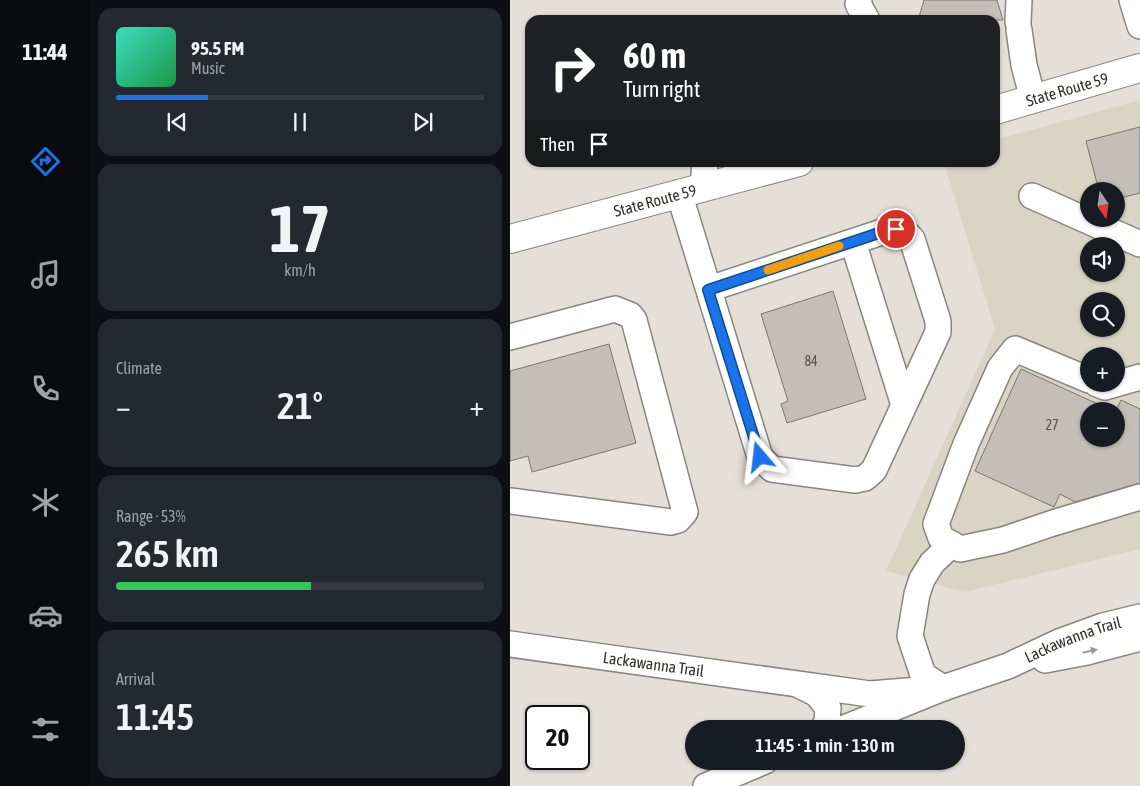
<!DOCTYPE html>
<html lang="en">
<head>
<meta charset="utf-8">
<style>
  body { margin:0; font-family:"Asap Condensed",sans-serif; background:#242831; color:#f1f3f6; height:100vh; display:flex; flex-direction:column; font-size:19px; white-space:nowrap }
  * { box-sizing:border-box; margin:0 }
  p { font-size:16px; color:#9ea1a6 }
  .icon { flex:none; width:28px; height:28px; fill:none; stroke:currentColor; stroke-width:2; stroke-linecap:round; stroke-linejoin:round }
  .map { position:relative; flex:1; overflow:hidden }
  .details { display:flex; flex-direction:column; gap:8px; padding:8px; background:#0d0f14; width:420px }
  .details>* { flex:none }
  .guide { position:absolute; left:15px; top:15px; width:475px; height:152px; border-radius:15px; box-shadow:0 1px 4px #0004; background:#202124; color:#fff; overflow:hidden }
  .needle { width:32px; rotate:167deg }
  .buttons { position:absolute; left:570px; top:182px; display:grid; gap:10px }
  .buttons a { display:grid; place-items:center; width:45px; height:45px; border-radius:50%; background:#171b24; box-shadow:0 1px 4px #0004; font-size:25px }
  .speed { position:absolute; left:15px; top:705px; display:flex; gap:10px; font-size:25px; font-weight:700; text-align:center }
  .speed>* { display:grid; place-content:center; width:65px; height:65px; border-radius:50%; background:#171b24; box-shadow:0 1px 4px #0004; line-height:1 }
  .speed .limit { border:2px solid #111; border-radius:8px; background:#fff; color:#111 }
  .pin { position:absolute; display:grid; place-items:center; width:42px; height:42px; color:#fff; margin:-21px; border:2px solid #fff; border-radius:50%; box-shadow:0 1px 5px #0007 }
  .me { position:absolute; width:55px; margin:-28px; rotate:343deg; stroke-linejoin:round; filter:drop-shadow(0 0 4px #0008) }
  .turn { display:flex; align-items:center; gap:18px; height:105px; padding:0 15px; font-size:22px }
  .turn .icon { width:65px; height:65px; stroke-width:2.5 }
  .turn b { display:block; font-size:35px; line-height:42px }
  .then { display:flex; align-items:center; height:48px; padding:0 15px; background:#0003; gap:10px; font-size:19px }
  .big { font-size:38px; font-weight:600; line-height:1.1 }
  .details .card { flex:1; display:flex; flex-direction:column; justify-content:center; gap:8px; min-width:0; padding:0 18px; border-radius:15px; background:#242831 }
  .details .dial { align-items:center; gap:0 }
  .dial b { font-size:65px; line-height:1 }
  .song { display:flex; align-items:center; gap:15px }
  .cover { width:60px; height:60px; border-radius:8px; background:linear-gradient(135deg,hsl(170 70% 55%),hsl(140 70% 35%)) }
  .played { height:5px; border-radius:2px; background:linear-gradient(90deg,#1a73e8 25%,#363941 25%) }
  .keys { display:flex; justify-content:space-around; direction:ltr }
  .heat { display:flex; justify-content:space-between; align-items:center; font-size:28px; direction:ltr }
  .charge { height:8px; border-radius:4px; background:linear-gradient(90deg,#34c759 53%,#363941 0) }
  .trip { position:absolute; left:175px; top:720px; width:280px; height:50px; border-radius:25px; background:#171b24; box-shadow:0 1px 4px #0004; font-weight:600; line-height:50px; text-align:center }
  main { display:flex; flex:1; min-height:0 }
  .menu { display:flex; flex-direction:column; width:90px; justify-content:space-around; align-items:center; background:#090b0e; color:#9ea1a6 }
  .menu .icon { width:35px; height:35px }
  .menu .active { color:#1a73e8 }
  .menu b { font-size:22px; color:#f1f3f6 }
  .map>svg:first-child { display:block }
  .built { fill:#dad4c4; fill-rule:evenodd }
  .building { fill:#c3bfb7; stroke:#7b7770 }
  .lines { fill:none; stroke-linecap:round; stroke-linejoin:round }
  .minor-casing { stroke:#8a867e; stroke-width:28 }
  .major-casing { stroke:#8a867e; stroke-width:30 }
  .minor { stroke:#fff; stroke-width:25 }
  .major { stroke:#fff; stroke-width:28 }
  .oneway { fill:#999896 }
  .route-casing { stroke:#114b97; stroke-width:12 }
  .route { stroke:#1a73e8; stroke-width:9 }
  .slow { stroke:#f59e0b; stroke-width:9 }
  .labels { text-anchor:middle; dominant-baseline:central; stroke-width:4.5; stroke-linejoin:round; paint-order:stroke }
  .number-label { font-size:14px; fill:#575450 }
  .street-label { font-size:16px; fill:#33312e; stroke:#f1ede4 }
</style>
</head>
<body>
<main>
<nav class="menu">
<b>11:44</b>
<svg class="icon active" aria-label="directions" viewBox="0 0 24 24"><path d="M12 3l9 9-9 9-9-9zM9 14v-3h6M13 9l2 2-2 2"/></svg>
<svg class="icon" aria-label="music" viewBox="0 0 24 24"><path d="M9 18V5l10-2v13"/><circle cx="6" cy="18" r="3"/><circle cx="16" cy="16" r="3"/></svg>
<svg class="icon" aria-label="phone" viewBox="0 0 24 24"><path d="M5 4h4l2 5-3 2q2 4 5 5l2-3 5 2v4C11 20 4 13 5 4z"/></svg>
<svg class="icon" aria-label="climate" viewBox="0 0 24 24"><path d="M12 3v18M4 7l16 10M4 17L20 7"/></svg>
<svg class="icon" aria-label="car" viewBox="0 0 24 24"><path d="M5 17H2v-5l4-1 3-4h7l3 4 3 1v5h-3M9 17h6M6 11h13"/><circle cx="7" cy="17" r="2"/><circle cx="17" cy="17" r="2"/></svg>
<svg class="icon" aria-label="filters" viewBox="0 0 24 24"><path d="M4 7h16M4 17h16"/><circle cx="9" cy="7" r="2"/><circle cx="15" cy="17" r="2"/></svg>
</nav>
<section class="details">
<div class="card">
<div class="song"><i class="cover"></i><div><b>95.5 FM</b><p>Music</p></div></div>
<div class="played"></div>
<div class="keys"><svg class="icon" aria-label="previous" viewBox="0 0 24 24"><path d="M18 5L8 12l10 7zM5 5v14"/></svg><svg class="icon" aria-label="pause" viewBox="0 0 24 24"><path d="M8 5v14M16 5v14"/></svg><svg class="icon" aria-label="next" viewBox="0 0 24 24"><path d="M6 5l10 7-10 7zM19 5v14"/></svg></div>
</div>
<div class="card dial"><b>17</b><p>km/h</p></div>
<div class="card"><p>Climate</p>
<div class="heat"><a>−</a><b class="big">21°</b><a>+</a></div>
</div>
<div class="card"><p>Range · 53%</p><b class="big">265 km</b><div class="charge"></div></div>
<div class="card"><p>Arrival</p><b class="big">11:45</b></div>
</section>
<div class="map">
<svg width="630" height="786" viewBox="0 0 630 786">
  <rect width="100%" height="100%" fill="#e4e0d7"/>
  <!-- built -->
  <path class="built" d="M630,100V549L455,592L376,571L485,329L434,163L485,162V140ZM579,191H606V219H579ZM579,246H606V274H579ZM579,301H606V329H579ZM579,356H606V384H579ZM579,411H606V439H579Z"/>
  <!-- building -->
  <path class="building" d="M414,0H487L493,20H408Z
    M630,127V193L606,199V191H589L576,141Z
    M323,291L356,399L277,423L271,404L278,401L251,314Z
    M99,344L126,443L22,472L18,456L0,461V371Z
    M511,369L603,411H579V439H606V411L611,400L630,409V483L565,502L550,494L544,507L465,471Z"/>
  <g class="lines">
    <!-- minor casing -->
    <g class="minor-casing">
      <g id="minor">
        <path d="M349,0L348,4L357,20"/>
        <path d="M622,0L630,26"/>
        <path d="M508,22L509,0"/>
        <path d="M509,30L514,65L523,99"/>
        <path d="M193,187L195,162"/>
        <path d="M169,193L250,457L262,469L345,480L355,478L364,470L428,332V321L402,239C393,228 382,230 369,233L199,289"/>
        <path d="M522,196L630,244"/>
        <path d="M343,242L394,405"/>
        <path d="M0,337L105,309L120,315L124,320L175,512L168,520L161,522L0,501"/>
        <path d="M579,380L505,349L490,368L456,444L426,524L431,538L450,549L493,540L543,523L630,497"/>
        <path d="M587,384L595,387L630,377"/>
        <path id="s1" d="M0,644L360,694L433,688"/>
        <path d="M535,660L577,652L630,638"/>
        <path d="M289,685L307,694L318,708L317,722L313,729"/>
        <path d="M433,688L413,675L400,636L407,594L412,579L422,563L442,544"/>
        <path id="s2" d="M332,729L433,688L498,666L549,642L593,626L630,617"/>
        <path d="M196,786L255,761"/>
      </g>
    </g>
    <!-- major casing -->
    <g class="major-casing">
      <g id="major">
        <path id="s3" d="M485,110L630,68"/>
        <path id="s4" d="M0,239L289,162"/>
      </g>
    </g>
    <!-- minor -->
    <use href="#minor" class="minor"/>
    <!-- major -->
    <use href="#major" class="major"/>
  </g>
  <!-- one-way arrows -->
  <defs><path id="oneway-solid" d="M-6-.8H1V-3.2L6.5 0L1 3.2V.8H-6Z" transform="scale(1.25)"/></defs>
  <use class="oneway" href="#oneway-solid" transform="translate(580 651) rotate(-13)"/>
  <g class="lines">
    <!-- route casing -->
    <g class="route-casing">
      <path id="route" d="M250,457L198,290L369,233L386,229"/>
    </g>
    <!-- route -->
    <use href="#route" class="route"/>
    <!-- slow -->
    <path class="slow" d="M258,270L329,246"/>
  </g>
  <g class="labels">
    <!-- number labels -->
    <g class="number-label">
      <text x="301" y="361">84</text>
      <text x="542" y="425">27</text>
    </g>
    <!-- street labels -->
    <g class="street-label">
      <text stroke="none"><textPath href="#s3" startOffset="75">State Route 59</textPath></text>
      <text stroke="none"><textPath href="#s4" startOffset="150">State Route 59</textPath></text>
      <text stroke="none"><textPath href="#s2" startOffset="248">Lackawanna Trail</textPath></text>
      <text stroke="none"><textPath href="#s1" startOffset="145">Lackawanna Trail</textPath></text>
    </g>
  </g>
</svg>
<div class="buttons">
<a><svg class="needle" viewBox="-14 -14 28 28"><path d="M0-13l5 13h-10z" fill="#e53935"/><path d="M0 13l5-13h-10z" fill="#9ea1a6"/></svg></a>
<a><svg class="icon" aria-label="sound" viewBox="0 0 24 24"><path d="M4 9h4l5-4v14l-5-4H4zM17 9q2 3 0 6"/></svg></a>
<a><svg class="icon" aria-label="search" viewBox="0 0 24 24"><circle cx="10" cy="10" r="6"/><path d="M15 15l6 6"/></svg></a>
<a>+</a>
<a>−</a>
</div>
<div class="speed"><div class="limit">20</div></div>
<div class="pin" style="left:386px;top:229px;background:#d93025"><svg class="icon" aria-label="arrive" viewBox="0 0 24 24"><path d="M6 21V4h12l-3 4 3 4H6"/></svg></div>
<svg class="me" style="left:250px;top:457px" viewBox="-20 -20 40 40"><path d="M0-17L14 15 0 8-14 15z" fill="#1a73e8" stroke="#fff" stroke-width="4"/></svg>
<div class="trip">11:45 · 1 min · 130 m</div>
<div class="guide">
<div class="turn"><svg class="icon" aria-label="right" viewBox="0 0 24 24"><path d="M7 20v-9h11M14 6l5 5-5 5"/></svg><div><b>60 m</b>Turn right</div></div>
<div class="then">Then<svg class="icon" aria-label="arrive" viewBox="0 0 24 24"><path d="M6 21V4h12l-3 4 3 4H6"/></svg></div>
</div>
</div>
</main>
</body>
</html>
